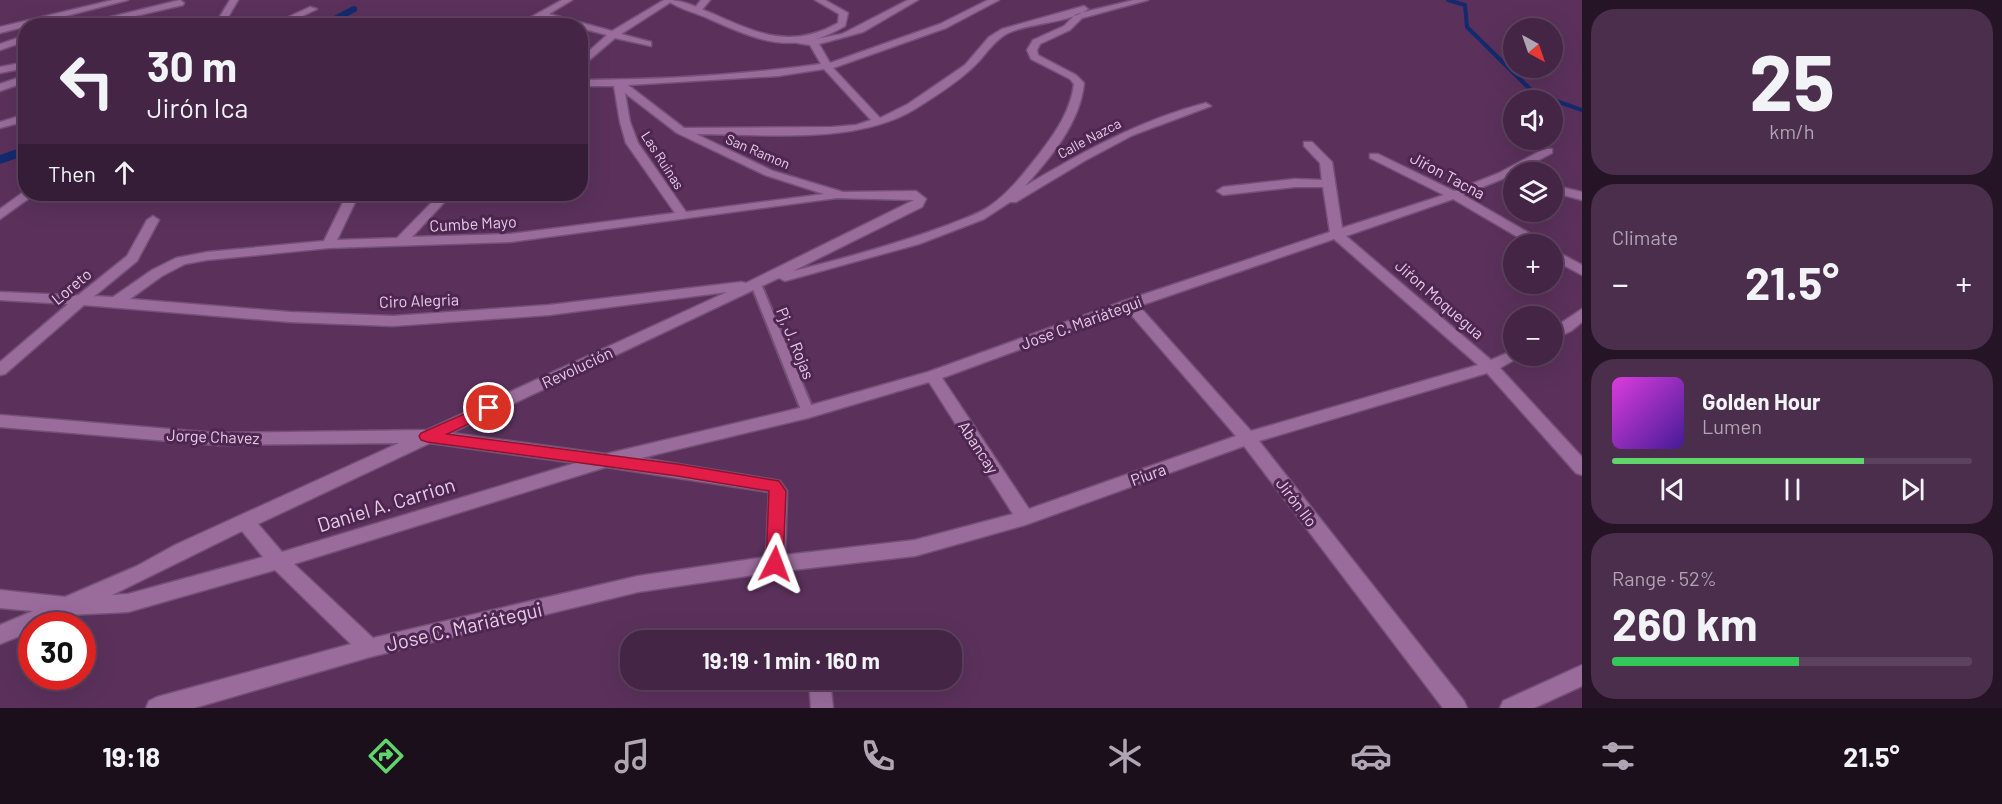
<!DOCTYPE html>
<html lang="en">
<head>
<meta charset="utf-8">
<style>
  body { margin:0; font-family:Barlow,sans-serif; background:#4b2d4c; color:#f1f3f6; height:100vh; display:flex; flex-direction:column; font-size:22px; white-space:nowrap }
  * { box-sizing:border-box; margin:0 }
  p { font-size:20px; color:#afa5b3 }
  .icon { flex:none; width:33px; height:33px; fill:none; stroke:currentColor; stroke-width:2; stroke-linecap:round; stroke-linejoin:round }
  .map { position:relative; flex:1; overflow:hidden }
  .drawer { display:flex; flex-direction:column; gap:9px; padding:9px; background:#251426; width:420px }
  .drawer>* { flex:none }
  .hud { position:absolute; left:18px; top:18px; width:570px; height:183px; border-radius:24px; box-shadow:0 6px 24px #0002,0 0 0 2px #5c425e; background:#442545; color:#f1f3f6; overflow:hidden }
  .needle { width:39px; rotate:140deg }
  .tools { position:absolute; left:1503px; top:18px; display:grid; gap:12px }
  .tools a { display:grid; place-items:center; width:60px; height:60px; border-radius:50%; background:#442545; box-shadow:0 6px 24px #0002,0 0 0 2px #5c425e; font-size:30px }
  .speed { position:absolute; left:18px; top:612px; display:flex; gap:12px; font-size:30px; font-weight:700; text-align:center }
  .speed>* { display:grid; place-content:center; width:78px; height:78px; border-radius:50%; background:#442545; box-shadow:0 6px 24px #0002,0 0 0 2px #5c425e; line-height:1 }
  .speed .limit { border:9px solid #d22; background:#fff; color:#111 }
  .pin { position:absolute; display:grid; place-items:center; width:51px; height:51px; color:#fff; margin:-26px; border:3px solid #fff; border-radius:50%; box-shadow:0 2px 6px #0007 }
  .me { position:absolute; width:66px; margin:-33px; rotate:3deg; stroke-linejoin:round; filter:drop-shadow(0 0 4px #0008) }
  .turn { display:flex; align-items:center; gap:21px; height:126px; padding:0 30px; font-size:27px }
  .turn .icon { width:78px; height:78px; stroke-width:2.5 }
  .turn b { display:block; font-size:42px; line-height:51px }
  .then { display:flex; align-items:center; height:57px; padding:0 30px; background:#0003; gap:12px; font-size:22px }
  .big { font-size:45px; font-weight:700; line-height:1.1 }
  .drawer .tile { flex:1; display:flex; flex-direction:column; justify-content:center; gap:9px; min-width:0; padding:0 21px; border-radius:24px; background:#4b2d4c }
  .drawer .dial { align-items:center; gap:0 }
  .dial b { font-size:78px; line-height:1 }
  .song { display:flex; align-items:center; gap:18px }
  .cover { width:72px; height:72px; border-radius:9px; background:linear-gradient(135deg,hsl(300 70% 55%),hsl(260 70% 35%)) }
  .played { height:6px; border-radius:3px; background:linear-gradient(90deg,#5fd56b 70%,#5c425e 70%) }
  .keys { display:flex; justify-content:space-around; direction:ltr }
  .heat { display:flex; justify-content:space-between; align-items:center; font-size:33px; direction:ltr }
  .charge { height:9px; border-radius:4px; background:linear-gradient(90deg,#34c759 52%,#5c425e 0) }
  .trip { position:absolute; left:620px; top:630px; width:342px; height:60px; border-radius:24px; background:#442545; box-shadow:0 6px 24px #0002,0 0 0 2px #5c425e; font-weight:700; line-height:60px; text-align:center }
  .menu { display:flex; height:96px; justify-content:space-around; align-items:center; background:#1b0f1c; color:#afa5b3 }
  .menu .icon { width:42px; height:42px }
  .menu .selected { color:#5fd56b }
  .menu b { font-size:27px; color:#f1f3f6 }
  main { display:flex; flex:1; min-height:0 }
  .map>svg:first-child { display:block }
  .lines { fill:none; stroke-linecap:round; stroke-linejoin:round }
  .stream { stroke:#132a6f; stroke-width:4 }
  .canal { fill:#132a6f; fill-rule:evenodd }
  .service-casing { stroke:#745176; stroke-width:4 }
  .pedestrian-casing { stroke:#745176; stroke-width:3 }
  .minor-casing { stroke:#745176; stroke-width:3 }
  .tertiary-casing { stroke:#745176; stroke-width:3 }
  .service { fill:#9a6c9c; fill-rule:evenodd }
  .pedestrian { fill:#9a6c9c; fill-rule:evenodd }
  .minor { fill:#9a6c9c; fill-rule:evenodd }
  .tertiary { fill:#9a6c9c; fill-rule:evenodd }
  .route { fill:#e11d48; stroke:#92132f; stroke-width:1.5 }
  .labels { text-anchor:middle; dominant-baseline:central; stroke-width:6; stroke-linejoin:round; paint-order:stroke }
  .far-street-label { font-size:14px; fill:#e6cde7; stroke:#4f2651 }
  .street-label { font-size:16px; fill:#e6cde7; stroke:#4f2651 }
  .near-street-label { font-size:20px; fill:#e6cde7; stroke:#4f2651 }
</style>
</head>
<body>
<main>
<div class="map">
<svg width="1582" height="708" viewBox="0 0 1582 708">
  <rect width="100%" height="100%" fill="#5b315c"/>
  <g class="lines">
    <!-- stream -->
    <path class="stream" d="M1448,0L1465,5L1467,27L1534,93L1582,110"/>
    <!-- canal -->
    <path class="canal" d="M353,6L357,7V11L330,26H315Z
      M26,146V155L0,164V155Z"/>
    <!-- service casing -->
    <g class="service-casing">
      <path id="service" d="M756,281L761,284L814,412L812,415H804L802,412L751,284Z"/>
    </g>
    <!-- pedestrian casing -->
    <g class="pedestrian-casing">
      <path id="pedestrian" d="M153,216L159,220L137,261L86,303H76L74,300L76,297L127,256L147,220Z"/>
    </g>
    <!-- minor casing -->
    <g class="minor-casing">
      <path id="minor" d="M180,0L184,3L183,5L92,26H74Z
        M230,0H238L223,26H214Z
        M562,0H572L549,14L612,31L664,0H674L621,34L651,42V46L615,38L580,68V59L607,35L580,28V26H571L542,17L527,26H515Z
        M701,0H710L701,11H695L694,9Z
        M908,0H918L863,32L819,44L830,63L940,24L988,0H999L946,28L833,68L880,118L908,104L965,65L989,37L1002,29L1084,6L1088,9C1068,24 1029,22 1006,34C991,43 984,58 971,69C955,84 934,97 915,109C856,145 764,134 696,134L773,171L843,192L916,191L926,199L922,207L793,271C846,258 897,244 948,225C962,219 977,215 990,206C1010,192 1025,172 1040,153C1056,132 1071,110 1074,84L1070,79L1031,59L1027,50L1033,40L1064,26L1076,14L1134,0H1148L1082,18L1070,30L1040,44L1037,50L1038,55L1076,75L1084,83C1080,123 1051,157 1025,186C1083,152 1140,120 1206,103L1211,106L1133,135L1086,160L1016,202H1010L984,219L919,244L785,281L779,278L451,433L606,454L808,406L928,372L1124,301L1330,232L1323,187H1295L1223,195L1217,191L1223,187L1295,179L1322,180L1320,163L1304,146V142H1312L1332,162L1342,228L1444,195L1370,158V154H1378L1454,191L1499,173L1544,149H1552V153L1507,177L1463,195L1543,241L1544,244H1530L1453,199L1346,236L1491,360L1514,350V356H1521L1500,368L1582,457V475L1576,473L1487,373L1259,441L1464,701L1467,708H1443L1244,446L1025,525L915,556L775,572L638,592L370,657L194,708H146L149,701L157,697L351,644L275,570L128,612L68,615L43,626H32V631L0,644V625L33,611L0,608V590L65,597L137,566L175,545L399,443L217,445L0,427V415L217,433L427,430L727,292L549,315L393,326L290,322L84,305L5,374L0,375V362L68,304L0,300V292L113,297L152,270L176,258L207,252L324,241L347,194H359L337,240L397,238L440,194H452L412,237L510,234L675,213L626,143L620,122L614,86H580V80C660,80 742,75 821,64L810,45L797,43V39H815L842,34ZM824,69L871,120L856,125L832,127L684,128L628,85L778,76ZM625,93L677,133L765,175L824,194L686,212L638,143L630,122ZM837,198L914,200L746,283L741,282L549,305L393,316L290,312L130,299L162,276L185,264L207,260L329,248L510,242ZM1334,239L1478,365L1251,431L1139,306ZM1127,310L1236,436L1029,509L942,378ZM929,382L1013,514L915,540L785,555L787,491L780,481L641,458L808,418ZM430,443L576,463L282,552L258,524ZM606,467L769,492L766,557L638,576L373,638L294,564ZM242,531L263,557L128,594L112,595Z
        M310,7L317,9L282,26H269Z
        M26,35V41L0,50V44Z
        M26,62V68L0,73V67Z
        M26,75V82L0,91V84Z
        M26,114V121L0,128V122Z
        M1552,185L1582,192V200L1552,192Z
        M25,191L26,194H35L0,219V209Z
        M1552,249L1582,265V275L1552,259Z
        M1582,309V322L1571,331L1552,340V329Z
        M809,680H830L833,708H811Z"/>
    </g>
    <!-- tertiary casing -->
    <g class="tertiary-casing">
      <path id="tertiary" d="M113,0H128L0,33V27Z
        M667,0C683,0 696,7 711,13C757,33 790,50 838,23L839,14L815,0H825L848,13L845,26C792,57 757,40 705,17C693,12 677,8 667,0Z
        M1582,665V686L1534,708H1500L1503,701Z"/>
    </g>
    <!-- service -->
    <use href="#service" class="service"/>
    <!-- pedestrian -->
    <use href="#pedestrian" class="pedestrian"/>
    <!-- minor -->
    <use href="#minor" class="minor"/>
    <!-- tertiary -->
    <use href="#tertiary" class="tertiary"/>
  </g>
  <!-- route -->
  <path class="route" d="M489,403L496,408L494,412L447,434L677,464L779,481L786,491L783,564L781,569L775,572L769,569L766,564L769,491L677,476L427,442L421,440L419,436L421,433Z"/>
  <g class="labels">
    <!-- far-street labels -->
    <g class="far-street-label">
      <text transform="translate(1089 138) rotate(-28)">Calle Nazca</text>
      <text transform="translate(758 151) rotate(23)">San Ramon</text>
      <text transform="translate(663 160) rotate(57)">Las Ruinas</text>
    </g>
    <!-- street labels -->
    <g class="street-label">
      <text transform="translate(1448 175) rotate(28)">Jiŕon Tacna</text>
      <text transform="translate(473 223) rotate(-3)">Cumbe Mayo</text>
      <text transform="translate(71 286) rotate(-40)">Loreto</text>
      <text transform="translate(1440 299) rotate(41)">Jiŕon Moquegua</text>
      <text transform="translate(419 300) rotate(-2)">Ciro Alegria</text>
      <text transform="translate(1081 322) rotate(-20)">Jose C. Mariátegui</text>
      <text transform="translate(796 343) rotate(68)">Pj, J. Rojas</text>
      <text transform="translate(577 367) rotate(-25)">Revolución</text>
      <text transform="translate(213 436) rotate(2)">Jorge Chavez</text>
      <text transform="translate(979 447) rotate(57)">Abancay</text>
      <text transform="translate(1148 474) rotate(-20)">Piura</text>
      <text transform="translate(1297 502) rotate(53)">Jirón Ilo</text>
    </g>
    <!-- near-street labels -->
    <g class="near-street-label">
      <text transform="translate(386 504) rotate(-17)">Daniel A. Carrion</text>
      <text transform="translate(464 626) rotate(-13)">Jose C. Mariátegui</text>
    </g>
  </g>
</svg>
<div class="tools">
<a><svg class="needle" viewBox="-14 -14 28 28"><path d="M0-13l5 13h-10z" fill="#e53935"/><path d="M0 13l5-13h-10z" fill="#afa5b3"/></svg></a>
<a><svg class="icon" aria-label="sound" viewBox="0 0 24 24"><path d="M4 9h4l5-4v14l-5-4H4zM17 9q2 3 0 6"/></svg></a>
<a><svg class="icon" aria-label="layers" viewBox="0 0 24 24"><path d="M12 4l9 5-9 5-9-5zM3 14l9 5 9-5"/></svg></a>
<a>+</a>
<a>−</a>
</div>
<div class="speed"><div class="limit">30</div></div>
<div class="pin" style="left:489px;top:408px;background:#d93025"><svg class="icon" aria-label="arrive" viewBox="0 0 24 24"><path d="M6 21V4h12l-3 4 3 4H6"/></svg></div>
<svg class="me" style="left:775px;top:564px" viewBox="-20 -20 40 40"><path d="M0-17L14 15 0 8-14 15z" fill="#e11d48" stroke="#fff" stroke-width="4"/></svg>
<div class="trip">19:19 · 1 min · 160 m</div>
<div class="hud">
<div class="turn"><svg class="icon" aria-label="left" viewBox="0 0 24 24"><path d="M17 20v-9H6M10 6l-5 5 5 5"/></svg><div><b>30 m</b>Jirón Ica</div></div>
<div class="then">Then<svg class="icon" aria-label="ahead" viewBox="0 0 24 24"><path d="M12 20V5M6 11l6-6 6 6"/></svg></div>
</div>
</div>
<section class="drawer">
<div class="tile dial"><b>25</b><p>km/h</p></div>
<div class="tile"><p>Climate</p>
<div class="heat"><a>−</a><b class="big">21.5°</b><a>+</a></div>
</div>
<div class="tile">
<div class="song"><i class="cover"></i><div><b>Golden Hour</b><p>Lumen</p></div></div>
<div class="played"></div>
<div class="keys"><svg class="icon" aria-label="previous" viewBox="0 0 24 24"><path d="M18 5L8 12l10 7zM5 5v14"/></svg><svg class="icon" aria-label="pause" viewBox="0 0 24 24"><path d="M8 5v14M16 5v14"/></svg><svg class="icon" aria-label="next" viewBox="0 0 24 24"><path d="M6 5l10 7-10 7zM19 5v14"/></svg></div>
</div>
<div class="tile"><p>Range · 52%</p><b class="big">260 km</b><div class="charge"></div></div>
</section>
</main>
<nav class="menu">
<b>19:18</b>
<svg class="icon selected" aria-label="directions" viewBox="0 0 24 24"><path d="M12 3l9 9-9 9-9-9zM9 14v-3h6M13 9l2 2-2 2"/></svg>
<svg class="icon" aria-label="music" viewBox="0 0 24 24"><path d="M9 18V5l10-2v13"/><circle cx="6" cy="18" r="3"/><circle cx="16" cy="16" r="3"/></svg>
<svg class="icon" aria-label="phone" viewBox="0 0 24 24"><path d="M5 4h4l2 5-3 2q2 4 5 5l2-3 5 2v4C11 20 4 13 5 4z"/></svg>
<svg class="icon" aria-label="climate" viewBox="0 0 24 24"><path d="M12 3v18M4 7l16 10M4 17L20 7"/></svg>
<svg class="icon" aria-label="car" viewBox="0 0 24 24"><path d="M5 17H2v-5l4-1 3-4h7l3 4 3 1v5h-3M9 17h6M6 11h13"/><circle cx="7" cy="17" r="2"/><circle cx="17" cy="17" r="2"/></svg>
<svg class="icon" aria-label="filters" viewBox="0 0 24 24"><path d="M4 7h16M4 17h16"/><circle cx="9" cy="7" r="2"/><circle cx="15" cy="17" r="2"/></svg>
<b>21.5°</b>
</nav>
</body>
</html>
